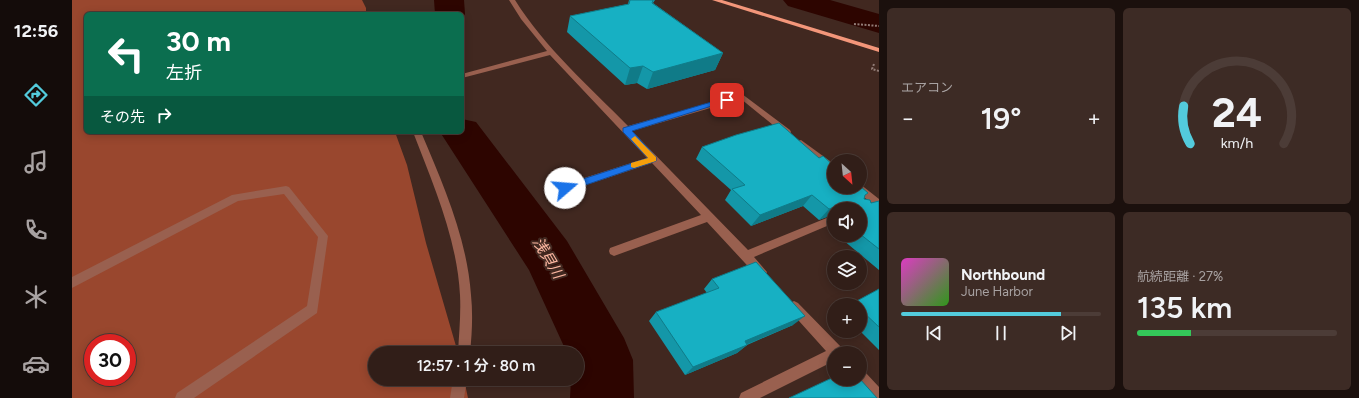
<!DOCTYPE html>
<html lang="ja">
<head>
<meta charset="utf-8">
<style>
  body { margin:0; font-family:Figtree,"Noto Sans JP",sans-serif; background:#3d2b25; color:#f1f3f6; height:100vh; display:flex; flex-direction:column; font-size:15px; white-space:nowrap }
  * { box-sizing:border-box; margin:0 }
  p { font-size:13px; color:#a8a2a2 }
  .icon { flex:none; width:22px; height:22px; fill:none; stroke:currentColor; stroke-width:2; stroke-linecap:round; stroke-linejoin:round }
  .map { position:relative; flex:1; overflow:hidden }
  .details { display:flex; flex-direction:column; gap:8px; padding:8px; background:#1b100d; width:480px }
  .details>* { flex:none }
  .hud { position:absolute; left:12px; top:12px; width:380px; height:122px; border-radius:6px; box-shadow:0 2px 10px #0003,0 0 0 1px #4c3c37; background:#0b6e4f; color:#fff; overflow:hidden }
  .needle { width:26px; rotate:153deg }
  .controls { position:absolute; left:755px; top:154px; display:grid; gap:8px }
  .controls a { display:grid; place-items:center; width:40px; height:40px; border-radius:50%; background:#311e18; box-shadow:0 2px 10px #0003,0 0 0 1px #4c3c37; font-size:20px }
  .speed { position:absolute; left:12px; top:334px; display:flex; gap:8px; font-size:20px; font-weight:700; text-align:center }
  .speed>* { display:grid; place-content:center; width:52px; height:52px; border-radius:50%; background:#311e18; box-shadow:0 2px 10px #0003,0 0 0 1px #4c3c37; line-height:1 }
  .speed .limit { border:6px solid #d22; background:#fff; color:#111 }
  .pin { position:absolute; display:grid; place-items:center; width:34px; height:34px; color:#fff; margin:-17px; border-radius:8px; box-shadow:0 2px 6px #0006 }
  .me { position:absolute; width:44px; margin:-22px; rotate:72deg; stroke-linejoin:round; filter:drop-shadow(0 0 3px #0008) }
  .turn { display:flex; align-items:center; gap:14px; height:84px; padding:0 16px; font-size:18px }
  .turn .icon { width:52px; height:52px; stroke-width:2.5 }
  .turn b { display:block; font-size:28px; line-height:34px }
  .then { display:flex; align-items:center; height:38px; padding:0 16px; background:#0003; gap:8px; font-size:15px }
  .big { font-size:30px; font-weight:600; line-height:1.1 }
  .details .widget { flex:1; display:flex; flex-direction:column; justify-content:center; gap:6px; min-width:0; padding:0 14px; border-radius:6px; background:#3d2b25 }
  .details .dial { align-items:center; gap:0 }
  .dial svg { height:104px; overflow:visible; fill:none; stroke:#4c3c37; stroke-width:7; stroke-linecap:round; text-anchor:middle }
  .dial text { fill:#f1f3f6; stroke:none }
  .song { display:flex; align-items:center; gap:12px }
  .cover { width:48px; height:48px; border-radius:6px; background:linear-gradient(135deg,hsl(310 70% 55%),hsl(110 70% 35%)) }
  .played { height:4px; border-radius:2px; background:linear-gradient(90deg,#53cbdc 80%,#4c3c37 80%) }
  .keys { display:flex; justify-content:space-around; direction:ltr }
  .heat { display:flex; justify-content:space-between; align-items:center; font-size:22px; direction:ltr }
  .charge { height:6px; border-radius:3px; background:linear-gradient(90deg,#34c759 27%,#4c3c37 0) }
  .details .tiles { flex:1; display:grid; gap:8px; grid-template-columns:repeat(2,1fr) }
  .trip { position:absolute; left:296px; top:346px; width:216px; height:40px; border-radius:20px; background:#311e18; box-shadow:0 2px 10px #0003,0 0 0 1px #4c3c37; font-weight:600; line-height:40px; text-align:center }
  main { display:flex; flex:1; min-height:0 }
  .tab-bar { display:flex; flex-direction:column; width:72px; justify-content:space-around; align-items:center; background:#140c0a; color:#a8a2a2 }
  .tab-bar .icon { width:28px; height:28px }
  .tab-bar .current { color:#53cbdc }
  .tab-bar b { font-size:18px; color:#f1f3f6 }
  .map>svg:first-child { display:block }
  .forest { fill:#99472e; fill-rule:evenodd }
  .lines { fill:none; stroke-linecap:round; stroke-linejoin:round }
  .river { fill:#2d0500; fill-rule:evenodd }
  .path { stroke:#927c76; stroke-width:2; stroke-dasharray:2 1.5; stroke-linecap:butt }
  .minor { fill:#99604f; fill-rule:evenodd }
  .major { fill:#f3967a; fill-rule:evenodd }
  .wall { fill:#1497a8 }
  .shaded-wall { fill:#107b88 }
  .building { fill:#17b0c3; stroke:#107b88 }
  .route { fill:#1a73e8; stroke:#114b97 }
  .slow { fill:#f59e0b }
  .labels { text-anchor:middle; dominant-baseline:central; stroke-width:4; stroke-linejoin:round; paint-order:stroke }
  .water-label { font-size:15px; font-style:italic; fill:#fcb6a0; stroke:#412820 }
</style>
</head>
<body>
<main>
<nav class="tab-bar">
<b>12:56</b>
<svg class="icon current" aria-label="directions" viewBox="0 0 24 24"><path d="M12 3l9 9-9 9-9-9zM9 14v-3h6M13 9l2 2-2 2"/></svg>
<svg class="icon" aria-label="music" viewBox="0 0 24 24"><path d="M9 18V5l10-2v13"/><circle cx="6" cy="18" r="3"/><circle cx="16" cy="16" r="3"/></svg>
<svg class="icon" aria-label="phone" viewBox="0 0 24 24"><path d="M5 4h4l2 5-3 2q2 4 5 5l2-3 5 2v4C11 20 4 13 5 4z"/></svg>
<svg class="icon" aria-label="climate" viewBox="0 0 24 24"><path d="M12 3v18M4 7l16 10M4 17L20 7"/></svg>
<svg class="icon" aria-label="car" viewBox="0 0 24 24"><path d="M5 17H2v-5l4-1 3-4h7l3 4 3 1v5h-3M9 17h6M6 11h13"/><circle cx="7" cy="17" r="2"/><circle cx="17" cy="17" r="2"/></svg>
</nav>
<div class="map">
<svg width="807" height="398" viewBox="0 0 807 398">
  <rect width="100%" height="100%" fill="#412820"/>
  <!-- forest -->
  <path class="forest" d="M0,0H290L294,8V14H14V132H323L335,165L354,243L386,353H303V379H392L396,398H0ZM21,343H55V377H21Z"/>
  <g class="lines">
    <!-- river -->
    <path class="river" d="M362,0H392L393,14L390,19V14H363Z
      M711,0H758L807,14V33L716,6Z
      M390,119L404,122L495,241L552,338L561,360L562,398H498L499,379H505V353H495L457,270L368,132H390Z"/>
    <!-- path -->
    <path class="path" d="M782,24L807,26
      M802,64L800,69L807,71"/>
    <!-- minor -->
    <path class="minor" d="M437,0H443C473,48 517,86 556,126L670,94L718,130L719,132L718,134H712L669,99L560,131L676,250L762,215V223L682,257L695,272L693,276L689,277L685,276L635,222L542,256L538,254L537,251L538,248L629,215L580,163L493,192L490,191L488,188L490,185L575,158L478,55L390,78V74L475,51L449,19Z
      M341,132H349C371,184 395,238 399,295C401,314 400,334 398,353H386C387,334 389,315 388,295C385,238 361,184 341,132Z
      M729,140L762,164V172L726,145L725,143L726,141Z
      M788,184L807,199V208L782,190L780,187H788Z
      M214,186L217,187L256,236L245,313L122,398H103L105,393L235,306L246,237L212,194L166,201L0,288V277L160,195Z
      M722,301L726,303L770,348L771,353H762V361L688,398H667L669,393L754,351L718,311L716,307L718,303Z
      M788,370L793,372L807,387V398H799L783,382L782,379H788Z
      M381,379H395L392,398H378Z"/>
    <!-- major -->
    <path class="major" d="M640,0H650L807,48V52Z"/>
  </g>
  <!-- wall -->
  <path class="wall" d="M557,0H583L581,3L651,53L643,70L575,89L565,83L553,85L495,32L498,16L556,4Z
    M630,147L793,196L792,199L799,203L807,201V270L765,235H788V209H762V214L747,220L731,206L679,226L653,200L659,190L624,159Z
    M762,221V232L756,227Z
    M640,279L721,325L675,345L665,353L613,375L577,321L584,312L635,293L632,289Z
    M807,289V350L788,331V305H778Z"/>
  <!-- shaded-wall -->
  <path class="shaded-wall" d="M651,53L643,70L575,89L581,72Z
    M571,66L565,83L553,85L558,68Z
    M740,195L731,206L679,226L688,215Z
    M774,203L768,209H762V214L747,220L757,209Z
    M733,316L721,325L666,348L675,345L665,353L613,375L621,367L673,341Z"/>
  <!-- building -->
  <path class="building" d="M558,0H581L580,3L651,53L581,72L571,66L558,68L498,16L557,4Z
    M707,123L747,158L751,156L762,166V187H788V186L796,193L793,195L792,199L798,200L799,203L807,201V249L788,234V209H774V203L757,209L740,195L688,215L660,189L673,185L630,147L664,135Z
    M684,262L733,316L673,341L675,345L621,367L584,312L647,288L640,279Z
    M807,289V327L788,309V305H783L781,303Z
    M762,377V379H788L805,398H717Z"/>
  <!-- route -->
  <path class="route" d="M653,98L659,100L560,131L584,157V161L496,191H489V186L576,158L551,132V128Z"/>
  <!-- slow -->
  <path class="slow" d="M563,136L584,157V161L562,168L559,167V163L576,158L559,139Z"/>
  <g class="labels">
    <!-- water labels -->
    <g class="water-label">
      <text transform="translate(476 258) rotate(59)">浅貝川</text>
    </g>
  </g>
</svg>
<div class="controls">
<a><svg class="needle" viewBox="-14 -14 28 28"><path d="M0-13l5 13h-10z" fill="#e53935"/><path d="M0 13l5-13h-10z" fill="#a8a2a2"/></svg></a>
<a><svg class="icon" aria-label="sound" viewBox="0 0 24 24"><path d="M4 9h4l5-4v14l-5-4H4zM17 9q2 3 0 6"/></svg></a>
<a><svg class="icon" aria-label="layers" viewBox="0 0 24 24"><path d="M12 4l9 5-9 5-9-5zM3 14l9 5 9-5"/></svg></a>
<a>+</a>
<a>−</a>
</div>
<div class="speed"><div class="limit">30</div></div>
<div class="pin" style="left:655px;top:100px;background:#d93025"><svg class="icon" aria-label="arrive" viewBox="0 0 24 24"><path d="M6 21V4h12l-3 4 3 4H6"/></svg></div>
<svg class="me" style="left:493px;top:188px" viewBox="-20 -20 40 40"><circle r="19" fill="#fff"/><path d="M0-13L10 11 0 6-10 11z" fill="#1a73e8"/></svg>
<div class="trip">12:57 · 1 分 · 80 m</div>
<div class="hud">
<div class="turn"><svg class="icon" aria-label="left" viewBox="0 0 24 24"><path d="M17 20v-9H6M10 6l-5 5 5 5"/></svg><div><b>30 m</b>左折</div></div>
<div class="then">その先<svg class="icon" aria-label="right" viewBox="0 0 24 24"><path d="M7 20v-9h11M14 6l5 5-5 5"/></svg></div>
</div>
</div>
<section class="details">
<div class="tiles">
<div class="widget"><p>エアコン</p>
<div class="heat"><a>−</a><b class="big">19°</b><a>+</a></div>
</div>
<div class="widget dial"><svg viewBox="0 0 100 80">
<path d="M14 69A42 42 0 1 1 86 69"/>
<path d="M14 69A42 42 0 0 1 9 40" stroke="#53cbdc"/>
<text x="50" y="56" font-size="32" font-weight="700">24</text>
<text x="50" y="72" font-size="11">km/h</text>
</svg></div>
<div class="widget">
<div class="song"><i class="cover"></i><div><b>Northbound</b><p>June Harbor</p></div></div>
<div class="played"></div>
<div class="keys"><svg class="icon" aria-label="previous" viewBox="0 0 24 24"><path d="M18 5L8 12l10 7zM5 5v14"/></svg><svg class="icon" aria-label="pause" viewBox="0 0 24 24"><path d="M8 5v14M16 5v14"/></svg><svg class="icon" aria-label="next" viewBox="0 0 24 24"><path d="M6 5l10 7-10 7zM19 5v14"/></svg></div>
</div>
<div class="widget"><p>航続距離 · 27%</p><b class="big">135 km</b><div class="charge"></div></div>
</div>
</section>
</main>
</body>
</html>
